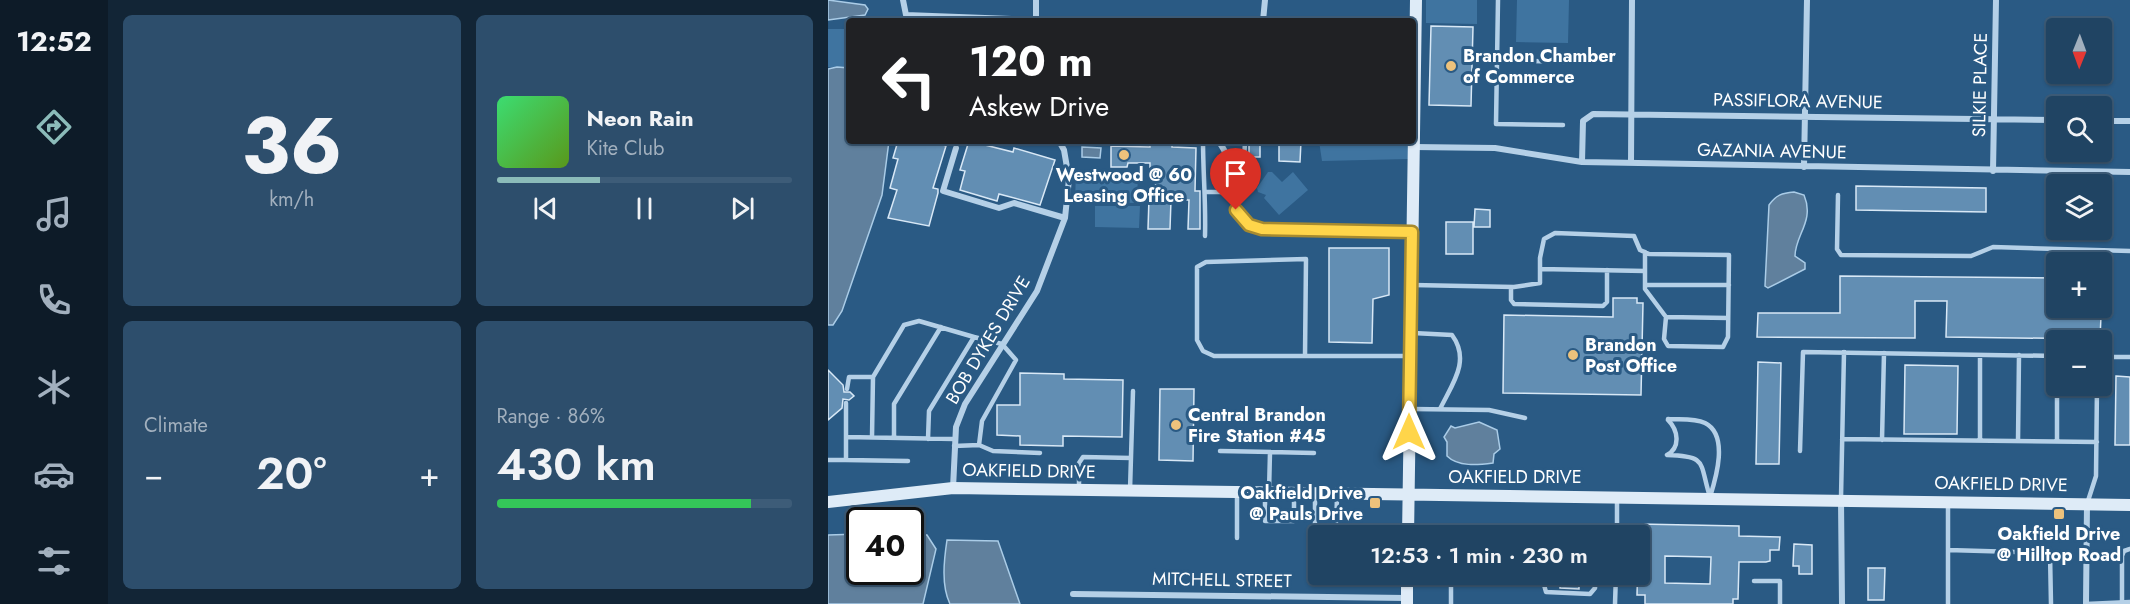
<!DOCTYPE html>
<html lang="en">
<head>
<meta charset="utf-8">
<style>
  body { margin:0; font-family:Jost,sans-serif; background:#2d4e6c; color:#f1f3f6; height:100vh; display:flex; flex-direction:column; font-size:22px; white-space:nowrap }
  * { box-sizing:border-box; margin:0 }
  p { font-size:20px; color:#a2b0be }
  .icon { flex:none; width:33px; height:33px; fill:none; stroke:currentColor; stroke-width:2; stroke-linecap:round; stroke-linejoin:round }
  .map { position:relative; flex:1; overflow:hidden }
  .sheet { display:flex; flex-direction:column; gap:15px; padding:15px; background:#122536; width:720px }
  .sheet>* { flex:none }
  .guide { position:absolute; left:18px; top:18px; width:570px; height:126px; border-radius:6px; box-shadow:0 2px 4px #0004,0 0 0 2px #3d5c78; background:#202124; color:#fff; overflow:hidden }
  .needle { width:39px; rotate:181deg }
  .tools { position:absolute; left:1218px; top:18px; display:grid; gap:12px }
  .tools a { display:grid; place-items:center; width:66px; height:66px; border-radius:6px; background:#204463; box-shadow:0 2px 4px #0004,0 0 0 2px #3d5c78; font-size:30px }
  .speed { position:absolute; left:18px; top:507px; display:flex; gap:12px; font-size:30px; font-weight:700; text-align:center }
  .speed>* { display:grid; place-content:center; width:78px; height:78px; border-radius:50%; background:#204463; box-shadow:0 2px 4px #0004,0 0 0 2px #3d5c78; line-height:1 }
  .speed .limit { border:3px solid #111; border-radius:9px; background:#fff; color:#111 }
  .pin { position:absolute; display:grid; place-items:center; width:51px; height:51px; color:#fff; margin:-62px -26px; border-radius:50% 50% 50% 0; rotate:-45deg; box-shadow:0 0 6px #0007 }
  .pin .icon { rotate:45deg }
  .me { position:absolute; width:66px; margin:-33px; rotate:0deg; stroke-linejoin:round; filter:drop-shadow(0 0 4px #0008) }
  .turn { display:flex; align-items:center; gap:21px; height:126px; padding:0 24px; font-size:27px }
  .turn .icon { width:78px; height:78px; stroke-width:2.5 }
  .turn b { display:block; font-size:42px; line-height:51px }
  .big { font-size:45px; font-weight:600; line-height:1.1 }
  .sheet .tile { flex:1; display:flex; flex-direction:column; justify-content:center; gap:9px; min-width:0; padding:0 21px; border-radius:9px; background:#2d4e6c }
  .sheet .dial { align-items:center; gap:0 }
  .dial b { font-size:78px; line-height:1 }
  .song { display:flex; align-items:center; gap:18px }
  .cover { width:72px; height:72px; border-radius:9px; background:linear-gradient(135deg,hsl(140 70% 55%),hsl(90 70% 35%)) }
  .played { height:6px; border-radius:3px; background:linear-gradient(90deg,#8bbbb9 35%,#3d5c78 35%) }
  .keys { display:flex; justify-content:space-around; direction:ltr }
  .heat { display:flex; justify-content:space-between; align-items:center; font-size:33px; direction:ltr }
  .charge { height:9px; border-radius:4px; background:linear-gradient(90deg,#34c759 86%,#3d5c78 0) }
  .sheet .tiles { flex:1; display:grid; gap:15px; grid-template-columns:repeat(2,1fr) }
  .trip { position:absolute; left:480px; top:525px; width:342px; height:60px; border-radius:6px; background:#204463; box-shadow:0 2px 4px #0004,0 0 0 2px #3d5c78; font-weight:600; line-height:60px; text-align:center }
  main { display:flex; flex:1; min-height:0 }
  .dock { display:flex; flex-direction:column; width:108px; justify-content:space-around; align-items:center; background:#0d1b28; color:#a2b0be }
  .dock .icon { width:42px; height:42px }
  .dock .on { color:#8bbbb9 }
  .dock b { font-size:27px; color:#f1f3f6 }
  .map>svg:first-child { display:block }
  .green { fill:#3f74a0 }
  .water { fill:#60809d; stroke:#aacce7; stroke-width:1.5 }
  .building { fill:#628eb3; stroke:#d8e8f6; stroke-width:1.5; fill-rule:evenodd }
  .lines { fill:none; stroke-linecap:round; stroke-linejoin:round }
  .lane { stroke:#b5d0e7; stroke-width:4.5 }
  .street { stroke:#b5d0e7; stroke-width:6 }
  .secondary { stroke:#deebf7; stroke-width:12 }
  .route-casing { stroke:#a68a30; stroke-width:15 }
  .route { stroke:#ffd54a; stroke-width:10 }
  .poi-dot { fill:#edc27c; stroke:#2a5a84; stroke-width:2 }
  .labels { text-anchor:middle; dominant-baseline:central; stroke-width:6; stroke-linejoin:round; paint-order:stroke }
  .poi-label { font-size:18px; font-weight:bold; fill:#fff; stroke:#2a5a84; text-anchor:start }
  .street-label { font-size:18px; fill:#fff; stroke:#2a5a84 }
</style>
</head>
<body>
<main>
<nav class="dock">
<b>12:52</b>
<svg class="icon on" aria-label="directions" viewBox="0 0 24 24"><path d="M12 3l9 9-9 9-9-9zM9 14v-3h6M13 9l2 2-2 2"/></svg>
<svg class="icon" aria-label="music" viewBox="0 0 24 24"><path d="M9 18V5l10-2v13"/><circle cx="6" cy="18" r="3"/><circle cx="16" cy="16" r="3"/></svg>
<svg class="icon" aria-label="phone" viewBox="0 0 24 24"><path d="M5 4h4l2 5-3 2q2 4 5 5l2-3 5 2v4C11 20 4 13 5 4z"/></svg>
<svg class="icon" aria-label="climate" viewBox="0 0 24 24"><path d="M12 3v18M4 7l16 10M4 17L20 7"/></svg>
<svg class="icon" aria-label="car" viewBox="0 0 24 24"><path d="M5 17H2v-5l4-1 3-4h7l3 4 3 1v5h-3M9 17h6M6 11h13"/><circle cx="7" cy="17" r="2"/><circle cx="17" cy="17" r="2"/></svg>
<svg class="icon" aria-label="filters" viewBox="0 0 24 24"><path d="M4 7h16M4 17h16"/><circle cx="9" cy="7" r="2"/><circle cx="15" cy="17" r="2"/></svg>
</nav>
<section class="sheet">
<div class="tiles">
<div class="tile dial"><b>36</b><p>km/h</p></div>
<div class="tile">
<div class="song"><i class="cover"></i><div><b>Neon Rain</b><p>Kite Club</p></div></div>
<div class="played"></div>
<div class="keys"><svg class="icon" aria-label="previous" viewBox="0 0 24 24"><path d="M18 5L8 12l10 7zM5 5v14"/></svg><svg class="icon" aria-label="pause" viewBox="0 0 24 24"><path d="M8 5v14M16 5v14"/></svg><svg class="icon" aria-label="next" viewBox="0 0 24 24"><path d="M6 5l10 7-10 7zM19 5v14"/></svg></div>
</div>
<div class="tile"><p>Climate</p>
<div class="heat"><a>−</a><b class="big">20°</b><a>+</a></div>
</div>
<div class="tile"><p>Range · 86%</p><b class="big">430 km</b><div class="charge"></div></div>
</div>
</section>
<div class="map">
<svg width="1302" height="604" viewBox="0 0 1302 604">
  <rect width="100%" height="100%" fill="#2a5a84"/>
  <!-- green -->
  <path class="green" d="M598,0H649V24L598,23Z
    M689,0H741L740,43L688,42Z
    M0,29H21V67H0Z
    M491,141H580V159L494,161Z
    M248,171L310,172L309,203L247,202Z
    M440,172H444L454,182L465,172L480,190L451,215L436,198L438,195L430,192L429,188Z
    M267,206H312L311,228L267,227Z"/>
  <!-- water -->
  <path class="water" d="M0,0L37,5L40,9L37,15L0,20Z
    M9,67L21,68V141H61L54,195L14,311L5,325H0V69Z
    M254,147L273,148L272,158L254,157Z
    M966,192L976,195C987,221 967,235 967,256L977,263V269L940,288L937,286L941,205C948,195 954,193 966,192Z
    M651,422L669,430L672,449L666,454L665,463C650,465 630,467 619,456V442L616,437L623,426L627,428Z
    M616,530L681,531L683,535H608Z
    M31,534L32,572H82L83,534L99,535L108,549L95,604H0V535Z
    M119,540L170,541L192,604H122C113,585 116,560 119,540Z"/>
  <!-- building -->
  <path class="building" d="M603,26L645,27L643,106L601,105Z
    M70,141H102L118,146L105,188L110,189V193L101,226L60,218L69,190L62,188L70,159L65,158Z
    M141,141L185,152L186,148L227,160L212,205L171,194L169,201L132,190L137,171L132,170Z
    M322,141H344V147L368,148L367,191H372V229H360L361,200H343L342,229H320L321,198H327L328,169L322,168V163H300L299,167H283V146L322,147Z
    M421,141H432V157H421Z
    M451,141H473L472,162L451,161Z
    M1028,186L1158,188V212L1028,210Z
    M647,209L662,210V227H646Z
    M618,222H645V254H618Z
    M501,248H561V295L545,299L544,343L501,342Z
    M1012,276L1228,278V315L1273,316L1272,339L1118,337L1119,301H1087V338L929,337L930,313H1012Z
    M1274,278L1282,279V302H1274Z
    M785,298H809V303H815L813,395L675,393L676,315L785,317Z
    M930,362L953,363L951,464H928Z
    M1077,365L1130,366L1129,434H1076Z
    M0,370L15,385L16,392H22L26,396L21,400L15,399L14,408L0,420Z
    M192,373L236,374V379L295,380L294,437L235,436V446L192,445V436L169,435V405H192Z
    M1288,376L1302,377V445H1287Z
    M332,389H366L365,461L331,460Z
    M811,524L911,526V536L952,537L951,550H942V561L938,562H911L910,599H905V604H817V595H809ZM837,556L883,557L882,584L837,583Z
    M966,544L984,545V574H971V566H965Z
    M1040,568H1057L1056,600H1040Z
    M732,574H751V589L732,588Z"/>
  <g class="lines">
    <!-- lane -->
    <path class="lane" d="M670,0L668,124L735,125
      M669,60L738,62
      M375,141C375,173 378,203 377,236
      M402,162H416L417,141
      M378,192H402
      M1010,195L1009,249L1013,255L1143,256L1165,247L1302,251
      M817,271V252
      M585,285L686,287L712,283V258L716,239L727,233L806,236L812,250L821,254L901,255L900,337L895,347L840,346L836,339L838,317L817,289V271L712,269
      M817,285H901
      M683,287V300L686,304L775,306L779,302V270
      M838,317L900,318
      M585,333L624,335C643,361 624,384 612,409
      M477,356L478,259L378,262L369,267V340L375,351L386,356H582
      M1274,357H1302
      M19,389L21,377H45
      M584,409L661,410L697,418
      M18,437V403
      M44,437L45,377L76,325L91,321L146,337
      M66,438V404L113,327
      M100,439L101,411L146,337L174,344L188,360L154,421L151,445L126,446
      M1014,439L1269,442
      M1054,440L1056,353
      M1152,440V355
      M1190,441L1191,355
      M1229,441V386
      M151,445L165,451L212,453
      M392,451L486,453
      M972,451L975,352L1228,356
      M839,455C880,456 871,462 882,497C888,478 901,435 877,423C866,418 851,420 840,419
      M839,455C853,447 850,430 840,420
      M0,460H18V437L126,439
      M18,460L80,461
      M251,489V463L255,457L303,458
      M302,490L305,391
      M441,492L442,452
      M409,493V538
      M437,495V521H466V494
      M487,496V533L493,535L508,533L509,496
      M1013,498L1016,352
      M1120,504V604
      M1259,504L1268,476L1269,386
      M789,536V499
      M1120,550L1222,553L1223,604
      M713,574L718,592L762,594L767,588L768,574
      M768,575L788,576
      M926,581H952V604
      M1294,602V556L1296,551L1302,549
      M623,604V582L690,583
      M787,604L788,574
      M1258,604L1302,602"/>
    <!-- street -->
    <path class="street" d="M75,0L78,15L235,21
      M208,20V0
      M435,21L437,0
      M1274,121H1302
      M390,141C416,171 385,212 434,229L584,232
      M586,147L667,148L754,162L1302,172
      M128,148L115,191L171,208L186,203L237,218
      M754,162L755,121L765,114L1228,120
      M803,163L804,0
      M976,167L979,0
      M1165,171L1168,0
      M125,488L128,427L137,404L209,291L237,218L241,179L236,150L231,141
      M1013,500L1014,604
      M245,594L578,598
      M1258,604L1259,504"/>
    <!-- secondary -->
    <path class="secondary" d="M0,502L125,488L1302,505
      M580,536L588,0
      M579,604V574"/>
  </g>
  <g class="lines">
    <!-- route casing -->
    <g class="route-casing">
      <path id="route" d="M408,210L421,225L434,229L584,232L581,432"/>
    </g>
    <!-- route -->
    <use href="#route" class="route"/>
  </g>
  <!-- markers -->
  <g class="poi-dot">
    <circle cx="623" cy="66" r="6"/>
    <circle cx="296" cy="155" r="6"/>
    <circle cx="745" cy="355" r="6"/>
    <circle cx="348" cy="425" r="6"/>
    <rect x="541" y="497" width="12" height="12" rx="3"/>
    <rect x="1225" y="508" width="12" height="12" rx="3"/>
  </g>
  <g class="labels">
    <!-- poi labels -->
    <g class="poi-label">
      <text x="635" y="56">Brandon Chamber<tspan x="635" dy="21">of Commerce</tspan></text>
      <text x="296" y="175" text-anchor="middle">Westwood @ 60<tspan x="296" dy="21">Leasing Office</tspan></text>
      <text x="757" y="345">Brandon<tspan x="757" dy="21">Post Office</tspan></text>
      <text x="360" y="415">Central Brandon<tspan x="360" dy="21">Fire Station #45</tspan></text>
      <text x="535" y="493" text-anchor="end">Oakfield Drive<tspan x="535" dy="21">@ Pauls Drive</tspan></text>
      <text x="1231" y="534" text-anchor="middle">Oakfield Drive<tspan x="1231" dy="21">@ Hilltop Road</tspan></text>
    </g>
    <!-- street labels -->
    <g class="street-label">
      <text transform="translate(1152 85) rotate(-89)">SILKIE PLACE</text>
      <text transform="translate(970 101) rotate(1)">PASSIFLORA AVENUE</text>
      <text transform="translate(944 151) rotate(1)">GAZANIA AVENUE</text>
      <text transform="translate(160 340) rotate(-59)">BOB DYKES DRIVE</text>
      <text transform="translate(201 471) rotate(1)">OAKFIELD DRIVE</text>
      <text x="687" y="477">OAKFIELD DRIVE</text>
      <text transform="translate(1173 484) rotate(1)">OAKFIELD DRIVE</text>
      <text transform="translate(394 580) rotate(1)">MITCHELL STREET</text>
    </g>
  </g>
</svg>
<div class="tools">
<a><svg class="needle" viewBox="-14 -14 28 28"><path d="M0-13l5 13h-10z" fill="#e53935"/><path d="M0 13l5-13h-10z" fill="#a2b0be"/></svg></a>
<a><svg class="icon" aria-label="search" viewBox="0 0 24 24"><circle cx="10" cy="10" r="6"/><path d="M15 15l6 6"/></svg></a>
<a><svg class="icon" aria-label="layers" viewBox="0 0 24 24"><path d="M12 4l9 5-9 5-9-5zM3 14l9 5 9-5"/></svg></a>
<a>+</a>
<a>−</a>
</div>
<div class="speed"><div class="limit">40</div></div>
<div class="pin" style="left:408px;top:210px;background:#d93025"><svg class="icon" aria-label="arrive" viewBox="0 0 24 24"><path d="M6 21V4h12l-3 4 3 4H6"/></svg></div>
<svg class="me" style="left:581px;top:432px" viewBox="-20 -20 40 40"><path d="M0-17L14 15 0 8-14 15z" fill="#ffd54a" stroke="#fff" stroke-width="4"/></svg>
<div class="trip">12:53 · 1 min · 230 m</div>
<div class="guide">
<div class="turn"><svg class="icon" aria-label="left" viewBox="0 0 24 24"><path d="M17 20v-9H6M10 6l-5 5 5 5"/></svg><div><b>120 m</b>Askew Drive</div></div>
</div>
</div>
</main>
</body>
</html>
